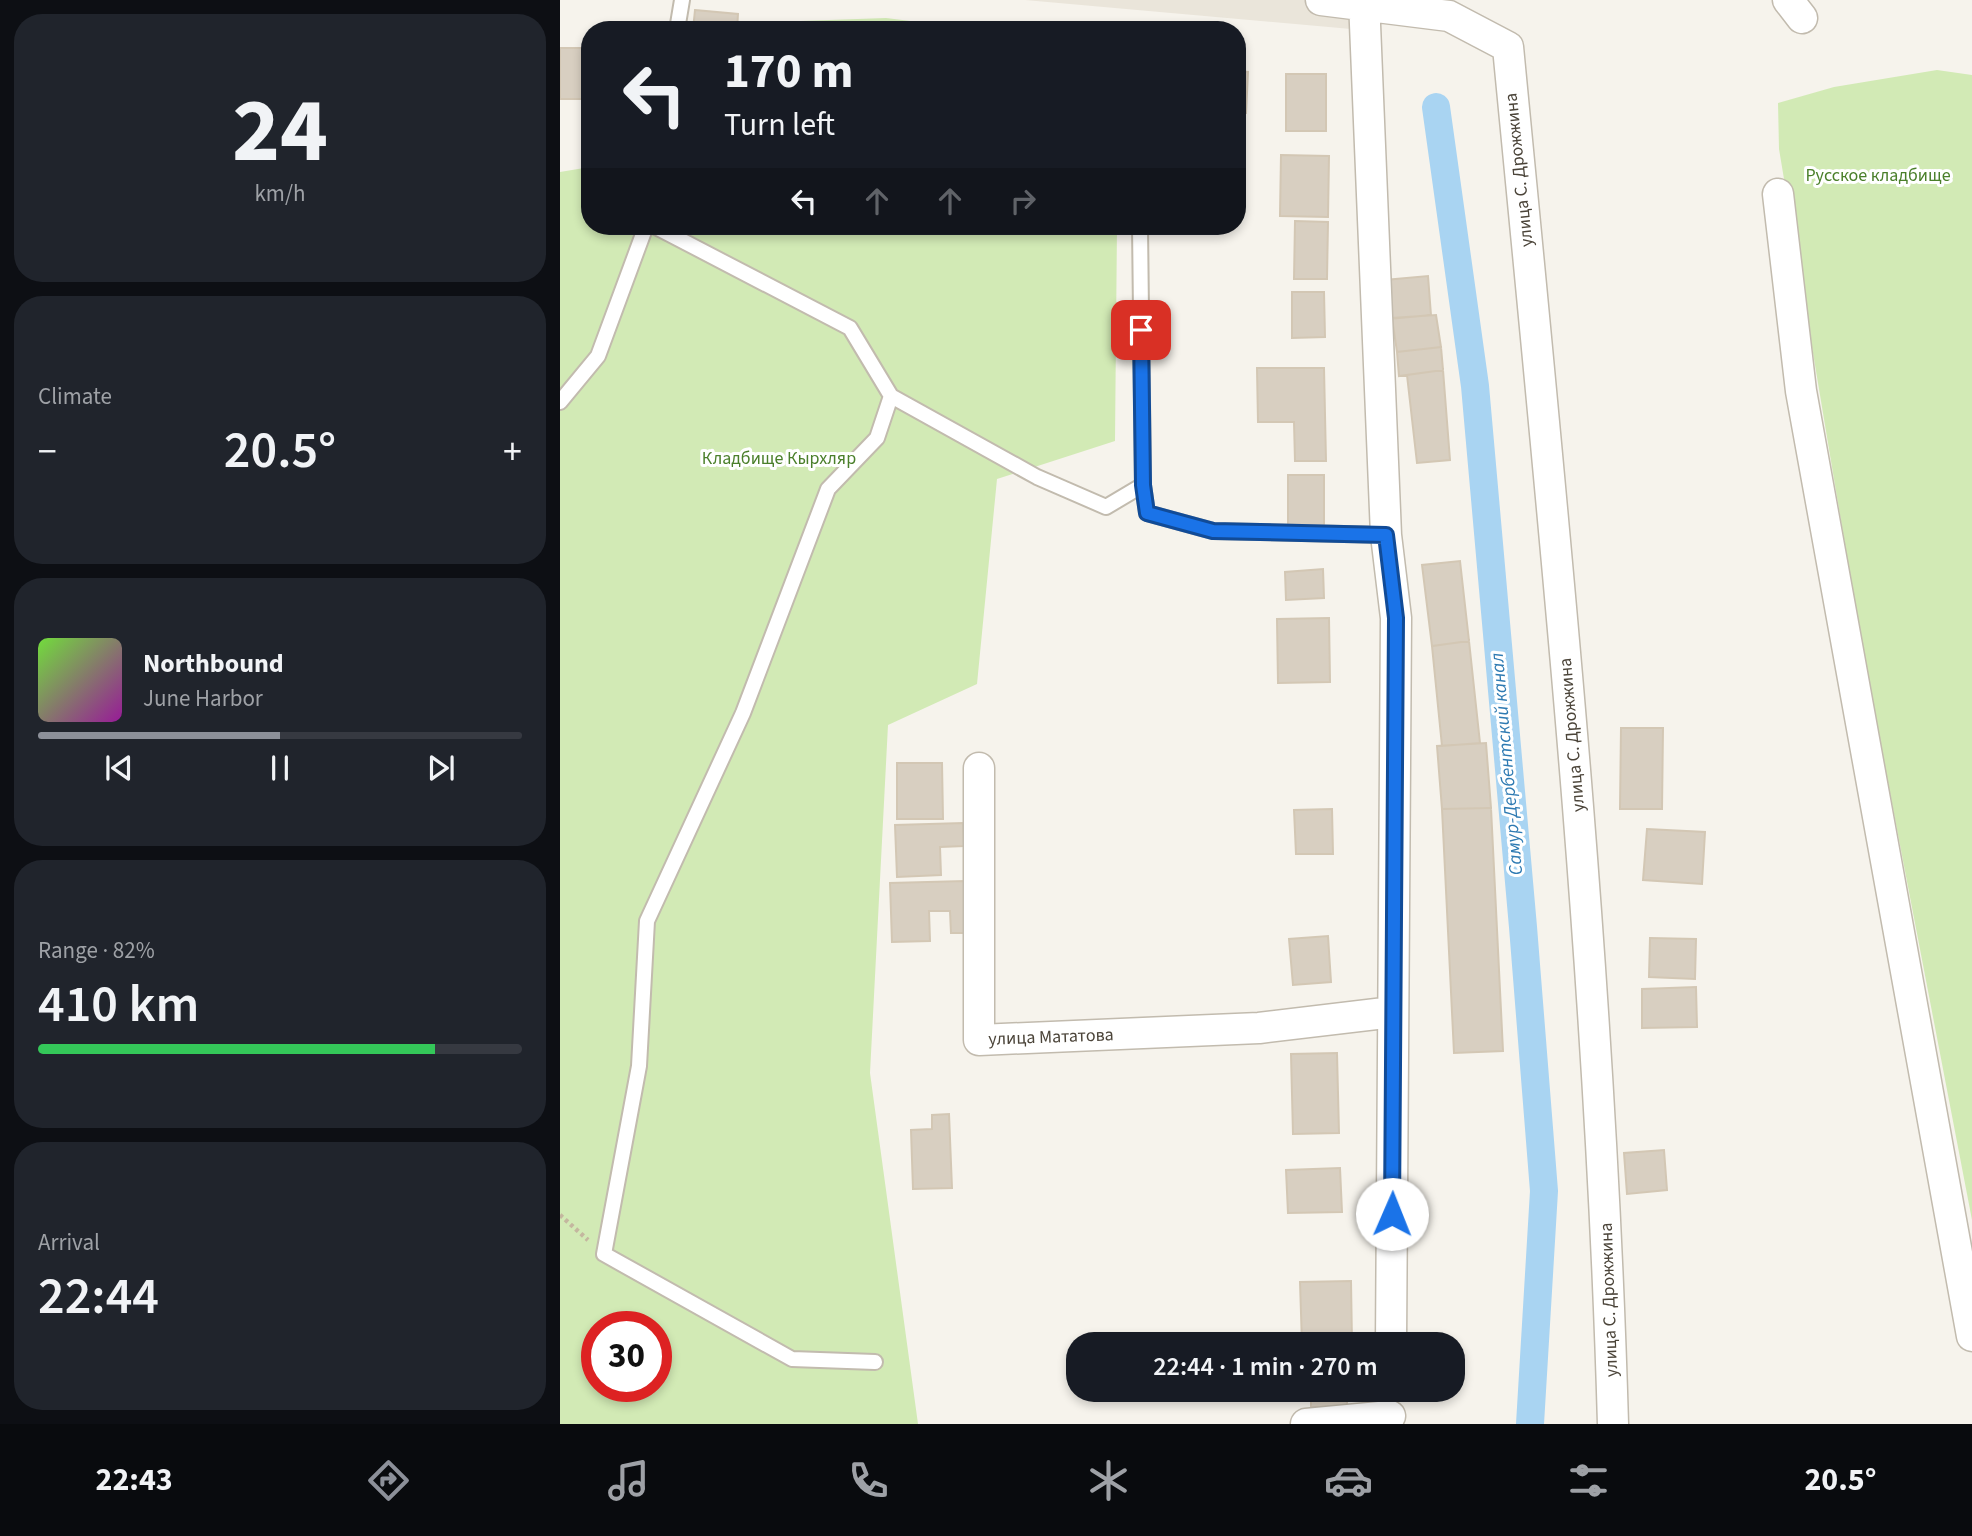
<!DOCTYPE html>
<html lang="en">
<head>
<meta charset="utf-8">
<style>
  body { margin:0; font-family:"Source Sans 3",sans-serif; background:#20242c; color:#f1f3f6; height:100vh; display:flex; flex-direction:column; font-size:26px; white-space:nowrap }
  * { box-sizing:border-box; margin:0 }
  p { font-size:23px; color:#9ea1a6 }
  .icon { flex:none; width:38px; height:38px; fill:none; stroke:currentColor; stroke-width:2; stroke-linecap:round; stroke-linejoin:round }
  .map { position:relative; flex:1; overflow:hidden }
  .side { display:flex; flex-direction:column; gap:14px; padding:14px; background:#0d0f14; width:560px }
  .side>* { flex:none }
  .guide { position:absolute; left:21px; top:21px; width:665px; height:214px; border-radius:28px; box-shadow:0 4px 10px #0003; background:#171b24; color:#f1f3f6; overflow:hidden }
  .speed { position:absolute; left:21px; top:1311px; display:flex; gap:14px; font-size:35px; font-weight:700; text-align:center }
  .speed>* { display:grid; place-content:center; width:91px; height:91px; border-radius:50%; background:#171b24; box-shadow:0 4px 10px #0003; line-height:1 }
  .speed .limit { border:10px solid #d22; background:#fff; color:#111 }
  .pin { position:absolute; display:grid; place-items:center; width:60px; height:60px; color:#fff; margin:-30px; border-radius:14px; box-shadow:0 4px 10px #0006 }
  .me { position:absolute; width:77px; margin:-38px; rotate:1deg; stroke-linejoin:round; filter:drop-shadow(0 0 5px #0008) }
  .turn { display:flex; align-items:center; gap:24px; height:147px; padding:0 28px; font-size:32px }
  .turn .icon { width:91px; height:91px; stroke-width:2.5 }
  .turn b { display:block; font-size:49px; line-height:60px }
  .lanes { display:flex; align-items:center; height:66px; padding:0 28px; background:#0003; justify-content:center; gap:35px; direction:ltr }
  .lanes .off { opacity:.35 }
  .big { font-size:52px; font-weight:600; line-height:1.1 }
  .side .tile { flex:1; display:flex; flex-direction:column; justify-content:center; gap:10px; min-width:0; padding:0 24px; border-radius:28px; background:#20242c }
  .side .dial { align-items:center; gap:0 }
  .dial b { font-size:91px; line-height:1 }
  .song { display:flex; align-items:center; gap:21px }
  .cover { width:84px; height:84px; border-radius:10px; background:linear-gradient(135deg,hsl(100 70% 55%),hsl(300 70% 35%)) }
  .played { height:7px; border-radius:4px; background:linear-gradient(90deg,#8c9099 50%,#363941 50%) }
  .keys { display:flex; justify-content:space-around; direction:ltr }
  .heat { display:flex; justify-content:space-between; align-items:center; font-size:38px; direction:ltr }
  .charge { height:10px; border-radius:5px; background:linear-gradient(90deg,#34c759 82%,#363941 0) }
  .trip { position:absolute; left:506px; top:1332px; width:399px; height:70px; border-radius:28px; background:#171b24; box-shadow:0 4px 10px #0003; font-weight:600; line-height:70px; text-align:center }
  .tab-bar { display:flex; height:112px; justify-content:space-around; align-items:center; background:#090b0e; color:#9ea1a6 }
  .tab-bar .icon { width:49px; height:49px }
  .tab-bar .selected { color:#8c9099 }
  .tab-bar b { font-size:32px; color:#f1f3f6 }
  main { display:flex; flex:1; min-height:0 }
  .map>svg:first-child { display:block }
  .residential { fill:#eae5da }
  .green { fill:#d2eab5; fill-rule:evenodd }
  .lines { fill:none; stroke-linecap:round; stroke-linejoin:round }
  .canal { stroke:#a9d4f2; stroke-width:28 }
  .building { fill:#d8cfc1; stroke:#d3c7b4; stroke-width:2 }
  .lane-casing { stroke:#c2bbae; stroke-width:18 }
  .street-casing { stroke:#c2bbae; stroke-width:33 }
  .path { stroke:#c4b79f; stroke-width:4.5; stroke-dasharray:3.5 3.5; stroke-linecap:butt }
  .lane { stroke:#fff; stroke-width:14 }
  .street { stroke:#fff; stroke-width:30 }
  .route-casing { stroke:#114b97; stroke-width:18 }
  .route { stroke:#1a73e8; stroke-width:12 }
  .labels { text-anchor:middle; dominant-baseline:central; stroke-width:6; stroke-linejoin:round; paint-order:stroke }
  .street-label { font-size:18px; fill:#4b4439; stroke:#fff }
  .park-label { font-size:18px; fill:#4a7f2a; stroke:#fff }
  .water-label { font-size:19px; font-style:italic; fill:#2e7ab2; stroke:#fff }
</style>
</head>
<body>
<main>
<section class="side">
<div class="tile dial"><b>24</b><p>km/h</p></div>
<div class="tile"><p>Climate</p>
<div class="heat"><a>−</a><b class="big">20.5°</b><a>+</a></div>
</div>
<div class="tile">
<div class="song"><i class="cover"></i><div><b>Northbound</b><p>June Harbor</p></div></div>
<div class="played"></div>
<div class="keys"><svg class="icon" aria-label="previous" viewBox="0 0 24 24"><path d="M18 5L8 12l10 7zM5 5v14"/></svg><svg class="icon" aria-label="pause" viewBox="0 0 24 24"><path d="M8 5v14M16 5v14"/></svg><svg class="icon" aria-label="next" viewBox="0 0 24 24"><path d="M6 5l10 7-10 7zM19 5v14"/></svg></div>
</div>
<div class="tile"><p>Range · 82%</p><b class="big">410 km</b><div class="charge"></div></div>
<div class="tile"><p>Arrival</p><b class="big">22:44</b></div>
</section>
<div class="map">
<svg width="1412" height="1424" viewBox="0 0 1412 1424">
  <rect width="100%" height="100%" fill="#f6f3ec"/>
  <!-- residential -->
  <path class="residential" d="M465,0H792L791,29Z"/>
  <!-- green -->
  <path class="green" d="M326,18L424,30H209L212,22Z
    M1377,70L1412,75V1220L1302,647L1219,149L1218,103L1274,87Z
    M30,167V226H557L555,441L437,479L417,684L328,725L310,1073L358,1424H0V172ZM37,1326H96V1386H37Z"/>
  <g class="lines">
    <!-- canal -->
    <path class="canal" d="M876,107L915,386L963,927L984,1191L970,1424"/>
  </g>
  <!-- building -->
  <path class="building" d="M135,10L178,14L177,30H133Z
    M0,48H30V99H0Z
    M677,71L688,72L686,113H677Z
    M726,74H766V131H726Z
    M721,155L769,156L768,217L720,216Z
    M735,221L768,222L767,279H734Z
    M868,276L871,315L829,319L825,280Z
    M732,292H764L765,337L732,338Z
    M876,315L881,347L837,352L832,318Z
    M881,347L883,370L839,376L837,352Z
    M697,368H764L766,461H735L734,422H698Z
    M883,370L890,460L857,463L847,375Z
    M728,475H764V527H728Z
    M900,561L909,641L872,646L862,565Z
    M763,569L764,598L726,600L725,572Z
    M769,618L770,682L718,683L717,619Z
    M909,641L920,743L882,746L872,646Z
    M1061,728H1103L1102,809H1060Z
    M926,743L931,808L882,809L877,746Z
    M337,763H382L383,819H337Z
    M931,808L943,1051L894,1053L882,809Z
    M772,809L773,854H736L734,810Z
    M403,823L404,846L380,847L381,875L337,877L335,825Z
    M1087,829L1145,832L1142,884L1083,880Z
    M405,881L406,933H391L390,911H369L370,941L332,942L330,883Z
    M768,936L771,982L733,985L729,939Z
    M1090,938L1136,939L1135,979L1089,977Z
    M1136,987L1137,1027L1082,1028V989Z
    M777,1053L779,1133L733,1134L731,1054Z
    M389,1114L392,1188L353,1189L351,1130L372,1129V1115Z
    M1104,1150L1107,1190L1067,1194L1064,1153Z
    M780,1168L782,1212L728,1213L726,1170Z
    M791,1281L792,1344H742L740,1282Z
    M751,1390H787V1406L751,1407Z"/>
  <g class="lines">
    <!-- lane casing -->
    <g class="lane-casing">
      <path id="lane" d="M117,30L122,0
        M94,226L290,328L331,396L477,477L546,507L583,485L587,513L653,531L826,535
        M580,226L583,485
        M0,402L38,356L86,226
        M315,1362L232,1359L44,1254L79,1066L87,921L183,713L268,489L317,438L331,396"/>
    </g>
    <!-- street casing -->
    <g class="street-casing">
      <path id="street" d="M761,0L889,16L948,47C992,505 1040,964 1053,1424
        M804,0L826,535L836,618L831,1344
        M1228,0L1242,18
        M1218,194L1241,391L1412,1336
        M419,768V1040L699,1028L833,1012
        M746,1424L830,1416"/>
    </g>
    <!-- path -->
    <path class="path" d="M0,1215L28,1240"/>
    <!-- lane -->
    <use href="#lane" class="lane"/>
    <!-- street -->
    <use href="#street" class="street"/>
  </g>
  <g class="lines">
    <!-- route casing -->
    <g class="route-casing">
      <path id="route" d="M581,330L583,485L587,513L653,531L826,535L836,618L832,1214"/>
    </g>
    <!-- route -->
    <use href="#route" class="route"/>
  </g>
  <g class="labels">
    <!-- street labels -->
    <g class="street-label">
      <text transform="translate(959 170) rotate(-96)">улица С. Дрожжина</text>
      <text transform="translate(1012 735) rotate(-95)">улица С. Дрожжина</text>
      <text transform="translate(491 1037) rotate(-2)">улица Мататова</text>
      <text transform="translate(1049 1300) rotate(-92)">улица С. Дрожжина</text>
    </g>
    <!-- park labels -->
    <g class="park-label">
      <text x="1318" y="175">Русское кладбище</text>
      <text x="219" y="458">Кладбище Кырхляр</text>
    </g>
    <!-- water labels -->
    <g class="water-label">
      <text transform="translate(947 764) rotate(-95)">Самур-Дербентский канал</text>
    </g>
  </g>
</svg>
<div class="speed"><div class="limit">30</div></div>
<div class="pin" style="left:581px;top:330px;background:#d93025"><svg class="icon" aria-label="arrive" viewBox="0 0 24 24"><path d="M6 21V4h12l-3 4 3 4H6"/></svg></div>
<svg class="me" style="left:832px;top:1214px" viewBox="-20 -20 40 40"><circle r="19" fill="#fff"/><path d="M0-13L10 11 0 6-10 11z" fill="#1a73e8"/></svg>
<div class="trip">22:44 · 1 min · 270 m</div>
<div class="guide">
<div class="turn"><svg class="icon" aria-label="left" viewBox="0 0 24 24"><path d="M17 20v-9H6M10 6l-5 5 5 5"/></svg><div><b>170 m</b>Turn left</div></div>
<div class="lanes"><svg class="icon" aria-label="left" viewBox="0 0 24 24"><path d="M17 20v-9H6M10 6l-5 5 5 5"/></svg><svg class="icon off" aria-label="ahead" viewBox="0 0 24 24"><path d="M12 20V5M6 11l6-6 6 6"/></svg><svg class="icon off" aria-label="ahead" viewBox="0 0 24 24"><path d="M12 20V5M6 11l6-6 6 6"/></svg><svg class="icon off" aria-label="right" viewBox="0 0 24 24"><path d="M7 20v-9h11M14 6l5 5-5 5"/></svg></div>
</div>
</div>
</main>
<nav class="tab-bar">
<b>22:43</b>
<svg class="icon selected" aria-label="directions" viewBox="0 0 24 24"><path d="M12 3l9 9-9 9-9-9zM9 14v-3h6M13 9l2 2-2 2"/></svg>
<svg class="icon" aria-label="music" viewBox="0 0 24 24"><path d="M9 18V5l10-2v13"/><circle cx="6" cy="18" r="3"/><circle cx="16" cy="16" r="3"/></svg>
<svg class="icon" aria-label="phone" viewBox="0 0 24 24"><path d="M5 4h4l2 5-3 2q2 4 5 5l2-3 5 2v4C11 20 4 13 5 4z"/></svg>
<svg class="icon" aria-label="climate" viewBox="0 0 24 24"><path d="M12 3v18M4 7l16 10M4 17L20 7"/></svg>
<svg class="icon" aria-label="car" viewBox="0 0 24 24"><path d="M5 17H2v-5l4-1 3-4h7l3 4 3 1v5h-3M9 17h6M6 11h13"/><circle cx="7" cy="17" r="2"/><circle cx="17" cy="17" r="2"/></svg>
<svg class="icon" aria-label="filters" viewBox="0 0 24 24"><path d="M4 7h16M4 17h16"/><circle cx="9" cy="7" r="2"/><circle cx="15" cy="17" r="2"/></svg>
<b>20.5°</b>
</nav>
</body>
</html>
